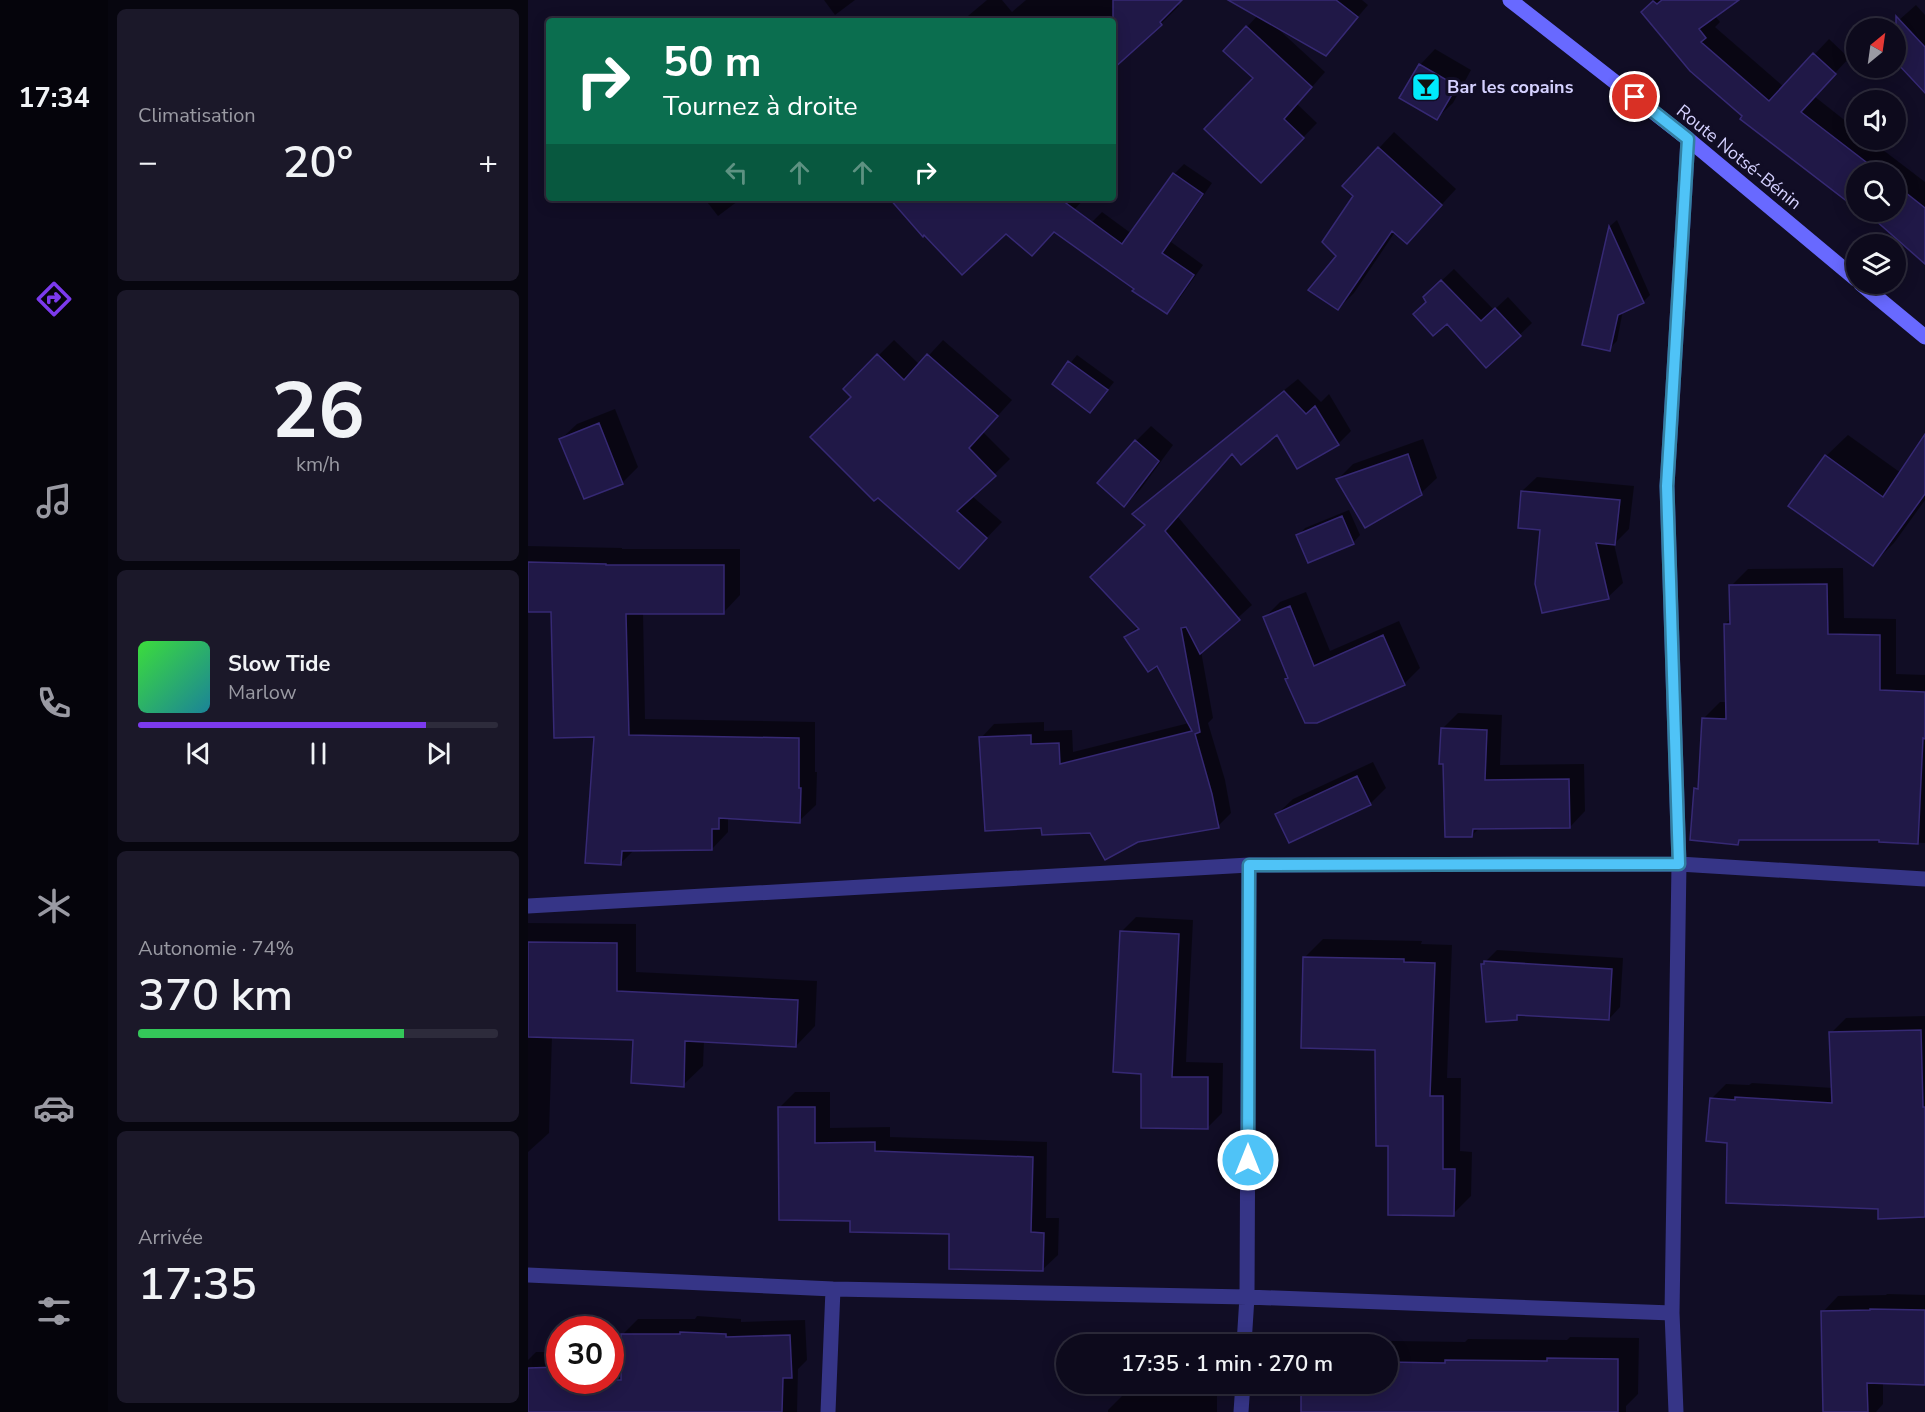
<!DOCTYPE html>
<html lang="fr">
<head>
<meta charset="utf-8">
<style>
  body { margin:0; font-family:"Nunito Sans",sans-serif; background:#1b1829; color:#f1f3f6; height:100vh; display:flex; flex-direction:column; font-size:22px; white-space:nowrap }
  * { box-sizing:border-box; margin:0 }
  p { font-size:20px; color:#9a9aa3 }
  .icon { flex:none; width:33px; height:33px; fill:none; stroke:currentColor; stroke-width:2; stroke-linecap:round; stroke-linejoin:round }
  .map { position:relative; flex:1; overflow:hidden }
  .side { display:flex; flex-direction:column; gap:9px; padding:9px; background:#07060f; width:420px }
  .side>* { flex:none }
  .banner { position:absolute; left:18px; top:18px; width:570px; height:183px; border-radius:6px; box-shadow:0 3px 15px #0003,0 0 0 2px #2d2b3b; background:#0b6e4f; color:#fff; overflow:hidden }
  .needle { width:39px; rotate:29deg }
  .controls { position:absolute; left:1318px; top:18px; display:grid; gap:12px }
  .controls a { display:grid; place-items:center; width:60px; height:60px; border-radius:50%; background:#0d0a1c; box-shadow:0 3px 15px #0003,0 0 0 2px #2d2b3b; font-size:30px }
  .speed { position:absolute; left:18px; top:1316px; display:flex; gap:12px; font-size:30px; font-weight:700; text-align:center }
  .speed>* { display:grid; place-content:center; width:78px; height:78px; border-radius:50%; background:#0d0a1c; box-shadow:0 3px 15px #0003,0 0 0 2px #2d2b3b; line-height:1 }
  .speed .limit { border:9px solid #d22; background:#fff; color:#111 }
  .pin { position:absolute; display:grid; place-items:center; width:51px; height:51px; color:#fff; margin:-26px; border:3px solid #fff; border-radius:50%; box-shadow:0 2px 6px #0007 }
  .me { position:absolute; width:66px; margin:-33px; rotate:0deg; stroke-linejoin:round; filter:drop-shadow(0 0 4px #0008) }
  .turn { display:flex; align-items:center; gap:21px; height:126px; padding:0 18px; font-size:27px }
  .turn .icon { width:78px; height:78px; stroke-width:2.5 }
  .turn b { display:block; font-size:42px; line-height:51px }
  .lanes { display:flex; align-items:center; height:57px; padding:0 18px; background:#0003; justify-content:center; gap:30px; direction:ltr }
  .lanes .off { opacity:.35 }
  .big { font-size:45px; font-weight:600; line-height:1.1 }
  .side .tile { flex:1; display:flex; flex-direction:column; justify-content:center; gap:9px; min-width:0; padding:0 21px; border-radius:9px; background:#1b1829 }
  .side .dial { align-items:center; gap:0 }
  .dial b { font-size:78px; line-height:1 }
  .song { display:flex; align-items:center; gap:18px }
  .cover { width:72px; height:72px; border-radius:9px; background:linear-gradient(135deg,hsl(120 70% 55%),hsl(190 70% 35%)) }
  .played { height:6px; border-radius:3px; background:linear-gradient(90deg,#7c3aed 80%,#2d2b3b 80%) }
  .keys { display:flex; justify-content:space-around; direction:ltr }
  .heat { display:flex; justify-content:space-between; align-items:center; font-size:33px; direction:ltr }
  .charge { height:9px; border-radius:4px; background:linear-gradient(90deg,#34c759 74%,#2d2b3b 0) }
  .trip { position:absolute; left:528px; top:1334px; width:342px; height:60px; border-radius:30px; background:#0d0a1c; box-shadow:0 3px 15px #0003,0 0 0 2px #2d2b3b; font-weight:600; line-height:60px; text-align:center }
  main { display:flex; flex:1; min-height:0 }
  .dock { display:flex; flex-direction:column; width:108px; justify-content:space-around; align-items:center; background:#05040b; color:#9a9aa3 }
  .dock .icon { width:42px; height:42px }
  .dock .active { color:#7c3aed }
  .dock b { font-size:27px; color:#f1f3f6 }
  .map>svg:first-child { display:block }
  .shadow { fill:#0007 }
  .building { fill:#201847; stroke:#362974; stroke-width:1.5 }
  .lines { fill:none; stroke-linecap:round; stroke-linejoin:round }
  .minor { stroke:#363587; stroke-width:15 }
  .secondary { stroke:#6869ff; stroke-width:15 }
  .route-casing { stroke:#337fa1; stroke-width:15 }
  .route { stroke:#4fc3f7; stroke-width:10 }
  .labels { text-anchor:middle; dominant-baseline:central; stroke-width:6; stroke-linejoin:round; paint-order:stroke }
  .poi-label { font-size:18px; font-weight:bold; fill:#d5d1ff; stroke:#110d25; text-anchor:start }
  .street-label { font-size:18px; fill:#d5d1ff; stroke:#110d25 }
</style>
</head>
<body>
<main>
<nav class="dock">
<b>17:34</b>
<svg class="icon active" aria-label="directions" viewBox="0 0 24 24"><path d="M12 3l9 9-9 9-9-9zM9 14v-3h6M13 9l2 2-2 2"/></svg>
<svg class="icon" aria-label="music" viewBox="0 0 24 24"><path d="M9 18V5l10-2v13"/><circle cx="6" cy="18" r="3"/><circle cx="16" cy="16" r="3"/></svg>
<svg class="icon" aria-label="phone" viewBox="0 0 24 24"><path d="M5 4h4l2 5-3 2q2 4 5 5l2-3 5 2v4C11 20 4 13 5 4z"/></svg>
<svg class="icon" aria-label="climate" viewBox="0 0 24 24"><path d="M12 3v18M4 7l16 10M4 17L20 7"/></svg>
<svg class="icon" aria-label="car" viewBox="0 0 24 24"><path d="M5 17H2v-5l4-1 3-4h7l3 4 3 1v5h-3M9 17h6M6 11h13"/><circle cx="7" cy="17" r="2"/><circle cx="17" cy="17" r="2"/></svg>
<svg class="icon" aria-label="filters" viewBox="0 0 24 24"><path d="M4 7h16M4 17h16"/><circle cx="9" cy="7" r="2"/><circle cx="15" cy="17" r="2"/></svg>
</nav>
<section class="side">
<div class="tile"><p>Climatisation</p>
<div class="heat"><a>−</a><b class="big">20°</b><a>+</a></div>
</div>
<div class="tile dial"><b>26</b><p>km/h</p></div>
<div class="tile">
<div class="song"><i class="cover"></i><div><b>Slow Tide</b><p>Marlow</p></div></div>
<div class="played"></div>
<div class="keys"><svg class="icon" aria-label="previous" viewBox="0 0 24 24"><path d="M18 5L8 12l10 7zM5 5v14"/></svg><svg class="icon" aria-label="pause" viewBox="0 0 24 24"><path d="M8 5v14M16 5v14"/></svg><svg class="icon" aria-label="next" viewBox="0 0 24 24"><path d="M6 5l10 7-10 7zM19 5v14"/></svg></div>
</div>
<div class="tile"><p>Autonomie · 74%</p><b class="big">370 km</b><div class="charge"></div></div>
<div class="tile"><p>Arrivée</p><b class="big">17:35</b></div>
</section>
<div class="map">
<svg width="1397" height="1412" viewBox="0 0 1397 1412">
  <rect width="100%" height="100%" fill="#110d25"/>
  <!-- shadow -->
  <path class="shadow" d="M296,0H327L307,15Z
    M459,0H474L484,12L498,0H652L649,3L651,6L633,24L585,67V21H434Z
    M744,0H834L840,5L798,54L748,27L797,72L769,104L789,123L733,181L727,78L719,27Z
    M1127,0H1174L1192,22L1187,27L1256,87L1301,39L1321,58L1286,96L1329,130V140H1342L1397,182V262L1340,212H1368V172H1329V208L1168,74H1164L1115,12Z
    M1388,5L1397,15V72L1368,60V28H1362Z
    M907,49L943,70L925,103L909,118L892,65Z
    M866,132L928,189L894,226L867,232L826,293L810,309L827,195L816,186Z
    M656,164L684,183L643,242L675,265L649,302L639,312L547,245L564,222L574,212L604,234L646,174Z
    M176,198H214L190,216Z
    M368,198H557L522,236L478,231Z
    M1089,220L1122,295L1115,302L1095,310L1089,341L1081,349L1055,344L1082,226Z
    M926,269L966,310L980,297L1004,323L959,366L900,301L909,285Z
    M366,340L392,365L415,340L484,400L455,432L482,459L444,496L474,522L431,567L325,397L317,389Z
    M549,355L586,382L569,403L526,383Z
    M770,379L793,402L801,394L823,431L810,444L750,433L705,453L650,517L724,605L673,651L685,718L680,723L697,780L703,813L690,826L562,831L453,738L466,724L516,722V731L544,730L545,752L661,723L630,664L598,638L610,626L619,525L606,514L619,501Z
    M87,409L110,467L95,482L56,497L33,439L49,424Z
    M623,426L645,445L612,490L596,505L608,441Z
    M1320,435L1373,473L1397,437V500L1366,543L1345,564L1298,456Z
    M895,439L909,478L893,493L810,479L825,464Z
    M1009,477L1106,486L1101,529L1086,544L1095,583L1080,597L1013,529L994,491Z
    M821,510L832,535L825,543L770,536L777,528Z
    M0,546L94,548V549H212V595L196,612H115L117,719L287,722V772H289L288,805L271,821L200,818V832L184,849H107L92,864L68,736L25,611L0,610Z
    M1315,568L1316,618L1368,619V674L1397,675V843L1352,841V838H1214L1209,843L1168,789L1172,785L1176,718L1192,702H1199L1197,624L1203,618V586L1220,569Z
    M778,592L802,651L871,621L892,668L876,684L761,678L737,617L752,602Z
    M930,713L974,715L972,765L1056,764L1057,811L1042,827L952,828L944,835L914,729Z
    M845,762L858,788L842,804L749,814L765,799Z
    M608,917L665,920L658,1062L695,1063L694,1113L679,1128L615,1073L594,931Z
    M0,923L108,924V972L289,981L287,1026L268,1046L176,1041L175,1066L155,1085L107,1038L24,1036L21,1133L0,1152Z
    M795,939L894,941L893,944L924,945L919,1078H933L932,1151L944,1152L943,1196L925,1214L862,1145L849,1048L776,958Z
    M969,950L1095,958L1092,1007L1081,1019L993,1013L988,1018L955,964Z
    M1397,1016V1216L1351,1208L1201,1141L1183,1099L1198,1084L1221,1085L1224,1083L1305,1088L1303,1033L1318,1018Z
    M267,1092H302V1128L362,1127V1137L519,1142L518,1218H531L530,1255L514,1270L423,1233L324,1219L252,1107Z
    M1359,1294L1397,1295V1383L1355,1382V1404L1348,1412H1297L1295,1312L1310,1296L1358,1295Z
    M169,1316L213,1319V1322L277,1320L279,1360L270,1369L269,1412H0V1360L8,1352H32V1380H82V1352L94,1351V1335L110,1319H167Z
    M1042,1337L1111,1338L1110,1394L1098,1406V1412H864L775,1383H860V1344H793L796,1340L937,1342L940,1339L1039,1340Z
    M596,1394L689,1396V1412H580V1410Z"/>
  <!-- building -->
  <path class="building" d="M585,0H654L632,22L634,25L585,69Z
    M700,0H808L830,17L798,56Z
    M1134,0H1211L1171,29L1178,38L1173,42L1241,101L1285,53L1308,74L1273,112L1351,172H1329V209L1212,119L1214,116L1162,71L1113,12L1125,1L1129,4Z
    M1368,16L1397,47V93L1368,62Z
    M718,26L784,87L756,119L776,138L733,183L676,129L725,78L695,51Z
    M891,64L929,86L909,120L871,98Z
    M850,147L914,205L879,244L864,231L810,310L780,290L808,256L794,242L825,196L814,186Z
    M645,173L675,194L634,253L666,275L639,314L604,291L606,289L526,232L504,256L478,234L434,275L396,235L395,237L361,198H531L594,244Z
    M1368,185L1397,208V264L1338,212H1368Z
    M1081,226L1116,303L1090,315L1082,351L1054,345Z
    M913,280L953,321L967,308L993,336L958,368L919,324L905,336L885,314L898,302L895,297Z
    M349,354L376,380L399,354L470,416L441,448L468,476L429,511L459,538L431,569L350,498L346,501L282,437L323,397L315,389Z
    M540,361L580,390L562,413L524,384Z
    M756,391L778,414L787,406L811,445L769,469L749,435L713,465L704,454L637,531L712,620L672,654L658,627L653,628L672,732L667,734L684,794L691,828L610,842L577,860L562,833L514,835L513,828L457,831L451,737L503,735V744L531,743L532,764L664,731L629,666L620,672L596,637L611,629L562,577L617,525L604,514Z
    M71,423L95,484L56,499L31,439Z
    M1397,434V494L1345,566L1260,506L1297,455L1355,497Z
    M607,440L631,461L596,507L569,483Z
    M880,454L894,495L837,528L808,479Z
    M993,491L1092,500L1087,545L1068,543L1081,599L1014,613L1007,584L1012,530L990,528Z
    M814,516L826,544L780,563L768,535Z
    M0,562L78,564V565H196V614H98L101,735L271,738V788H273L272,823L191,818V829H184V850L94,851L93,865L57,863L66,737L26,738L23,612H0Z
    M1299,584L1300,634L1352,635V690L1397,692V739L1395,738L1390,844L1351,842V840H1211L1210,845L1162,840L1166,788L1170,789L1174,718L1198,719L1196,624H1202L1201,585Z
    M762,606L786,666L855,635L877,685L789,723H777L757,679L760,678L735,617Z
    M913,728L959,730L957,780L1041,779L1042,828L945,829L944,837H917L915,764H911Z
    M829,776L843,805L761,843L747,814Z
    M592,931L651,934L644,1077H680V1129L613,1128V1074L585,1072Z
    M0,942L89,943V991L270,1000L268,1047L157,1041L156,1087L103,1083L105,1040L0,1037Z
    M775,957L876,959V962L907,963L902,1096H915V1169H927L926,1216L860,1215V1146H848L847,1050L773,1048Z
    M956,961L1084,969L1081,1020L989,1015V1020L958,1022L953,964H956Z
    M1393,1030L1395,1107H1397V1217L1350,1219V1209L1198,1203L1199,1143L1178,1141L1182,1098L1207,1100V1097L1304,1103L1301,1032Z
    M250,1107H287V1143L347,1142V1151L505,1157L503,1232L516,1233L515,1271L421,1269V1234L322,1232V1221L251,1220Z
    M1342,1309L1397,1310V1385L1339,1383L1340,1412H1295L1293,1311L1342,1310Z
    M152,1332L198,1334V1337L262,1335L264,1378H255L254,1412H0V1368L32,1367V1380H93V1334H152Z
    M1019,1358L1090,1359V1412H773V1383H860V1362L917,1363V1360L1019,1361Z"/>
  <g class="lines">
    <!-- minor -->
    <path class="minor" d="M0,906L721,865L1151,864L1397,879
      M0,1275L305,1289L719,1297L1144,1313
      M716,1344L719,1297L721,865
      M300,1412L305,1289
      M713,1412L715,1383
      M1148,1412L1144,1313L1151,864L1139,486L1160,139"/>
    <!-- secondary -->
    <path class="secondary" d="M982,0L1160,139L1329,280
      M1333,284L1397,337"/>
  </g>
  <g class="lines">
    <!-- route casing -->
    <g class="route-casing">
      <path id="route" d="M720,1160L721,865L1151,864L1139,486L1160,139L1107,97"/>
    </g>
    <!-- route -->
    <use href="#route" class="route"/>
  </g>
  <!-- icons -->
  <defs>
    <g id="bar-square" transform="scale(1.5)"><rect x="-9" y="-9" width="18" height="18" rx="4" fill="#00eafc" stroke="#110d25"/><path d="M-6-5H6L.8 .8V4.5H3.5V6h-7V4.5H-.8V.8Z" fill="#111"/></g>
  </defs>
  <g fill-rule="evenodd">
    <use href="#bar-square" x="898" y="87"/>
  </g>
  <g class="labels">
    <!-- poi labels -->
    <g class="poi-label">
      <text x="919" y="87">Bar les copains</text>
    </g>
    <!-- street labels -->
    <g class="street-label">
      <text transform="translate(1211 157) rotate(39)">Route Notsé-Bénin</text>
    </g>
  </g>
</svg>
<div class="controls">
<a><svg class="needle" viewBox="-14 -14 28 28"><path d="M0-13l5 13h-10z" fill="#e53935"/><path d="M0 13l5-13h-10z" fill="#9a9aa3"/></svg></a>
<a><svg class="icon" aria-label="sound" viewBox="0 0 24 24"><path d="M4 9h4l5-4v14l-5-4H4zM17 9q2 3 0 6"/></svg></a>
<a><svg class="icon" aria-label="search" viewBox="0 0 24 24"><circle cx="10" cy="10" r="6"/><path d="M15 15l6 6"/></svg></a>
<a><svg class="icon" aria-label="layers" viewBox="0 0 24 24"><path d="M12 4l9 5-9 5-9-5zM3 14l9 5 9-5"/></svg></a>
</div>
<div class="speed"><div class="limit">30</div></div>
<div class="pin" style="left:1107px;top:97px;background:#d93025"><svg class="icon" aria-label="arrive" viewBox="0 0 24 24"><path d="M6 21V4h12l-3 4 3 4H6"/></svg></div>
<svg class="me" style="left:720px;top:1160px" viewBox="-20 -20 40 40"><circle r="17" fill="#4fc3f7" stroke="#fff" stroke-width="3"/><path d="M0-11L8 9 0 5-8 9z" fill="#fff"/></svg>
<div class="trip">17:35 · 1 min · 270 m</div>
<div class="banner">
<div class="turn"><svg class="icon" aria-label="right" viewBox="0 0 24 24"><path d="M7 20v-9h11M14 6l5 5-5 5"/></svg><div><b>50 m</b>Tournez à droite</div></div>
<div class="lanes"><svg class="icon off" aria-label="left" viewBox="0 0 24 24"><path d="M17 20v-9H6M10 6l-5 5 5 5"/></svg><svg class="icon off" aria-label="ahead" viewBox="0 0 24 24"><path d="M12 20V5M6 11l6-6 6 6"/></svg><svg class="icon off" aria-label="ahead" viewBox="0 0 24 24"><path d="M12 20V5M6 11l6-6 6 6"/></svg><svg class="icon" aria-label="right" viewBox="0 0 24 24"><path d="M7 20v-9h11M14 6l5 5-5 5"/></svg></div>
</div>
</div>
</main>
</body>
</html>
